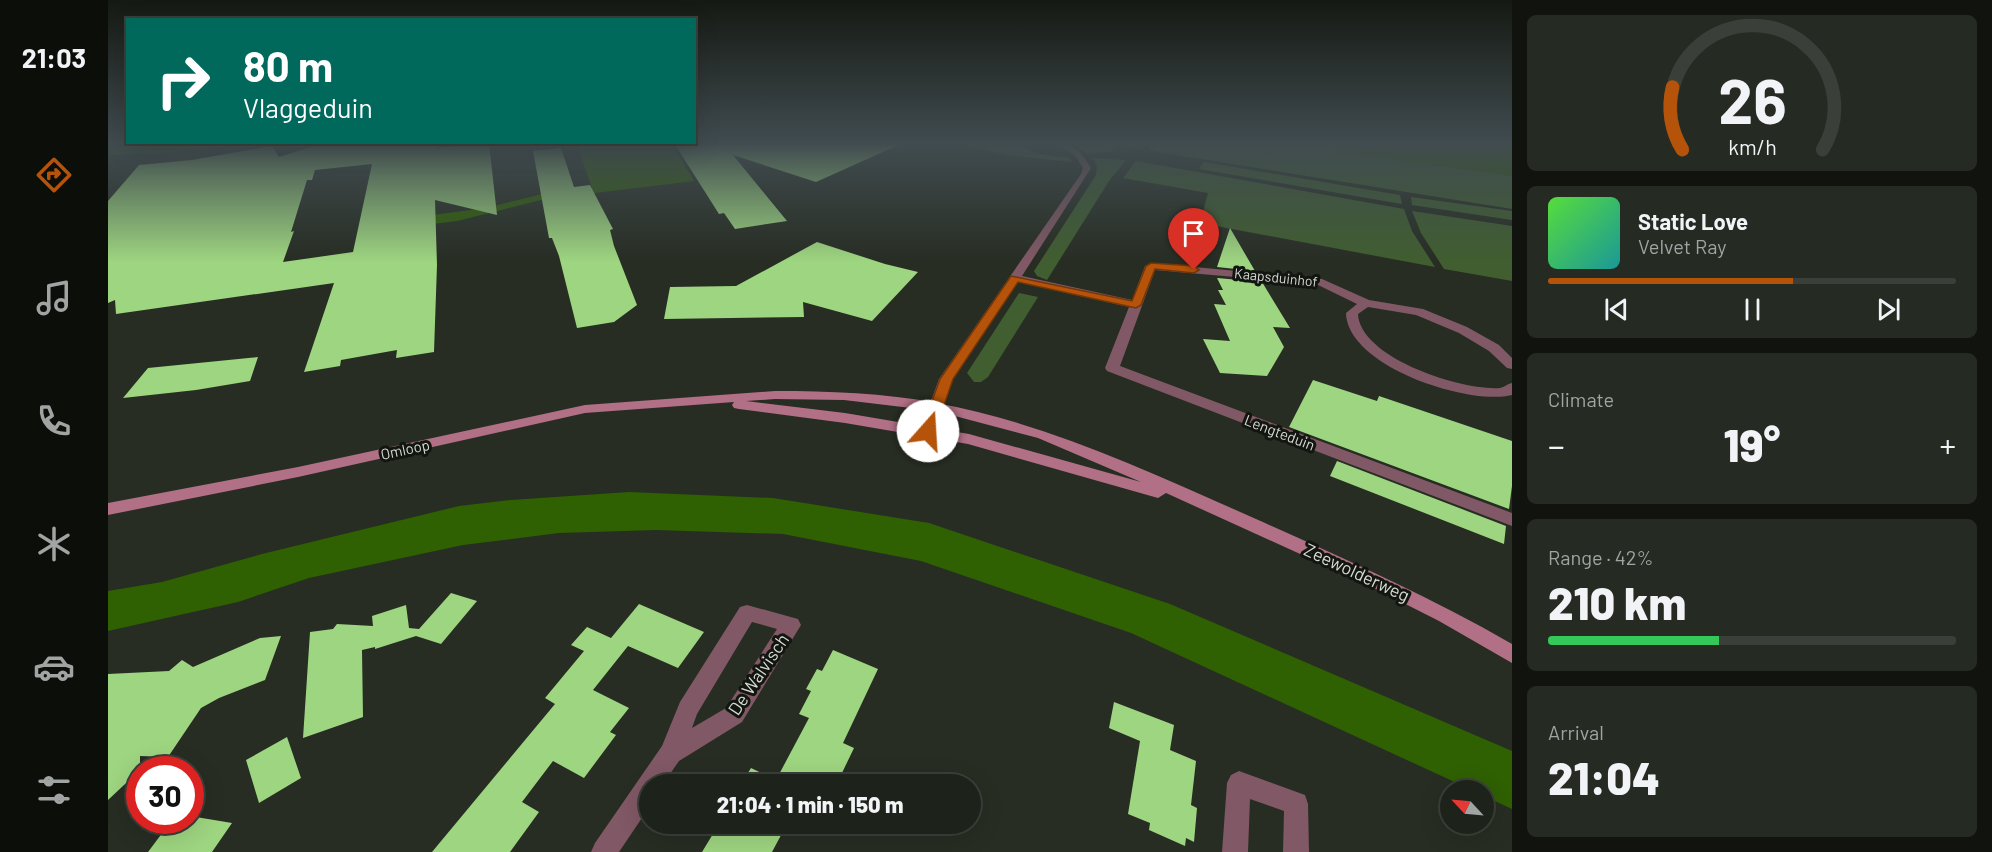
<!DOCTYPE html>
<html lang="en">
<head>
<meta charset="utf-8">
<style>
  body { margin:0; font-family:Barlow,sans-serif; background:#252a23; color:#f1f3f6; height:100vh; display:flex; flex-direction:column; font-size:22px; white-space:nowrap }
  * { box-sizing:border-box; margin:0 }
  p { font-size:20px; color:#a0a4a2 }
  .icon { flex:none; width:33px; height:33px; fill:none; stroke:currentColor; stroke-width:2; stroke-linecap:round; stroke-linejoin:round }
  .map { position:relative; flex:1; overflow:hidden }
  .drawer { display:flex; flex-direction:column; gap:15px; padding:15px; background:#10130e; width:480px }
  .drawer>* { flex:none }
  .hud { position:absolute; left:18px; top:18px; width:570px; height:126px; border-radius:0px; box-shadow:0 6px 24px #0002,0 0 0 2px #3b3f39; background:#00695c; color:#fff; overflow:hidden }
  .needle { width:39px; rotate:296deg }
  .buttons { position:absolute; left:1332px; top:780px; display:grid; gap:12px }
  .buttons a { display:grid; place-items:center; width:54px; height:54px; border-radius:50%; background:#1d221a; box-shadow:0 6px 24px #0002,0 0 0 2px #3b3f39; font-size:30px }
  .speed { position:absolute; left:18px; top:756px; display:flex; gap:12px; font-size:30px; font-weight:700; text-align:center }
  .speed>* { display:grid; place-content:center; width:78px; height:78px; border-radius:50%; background:#1d221a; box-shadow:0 6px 24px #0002,0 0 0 2px #3b3f39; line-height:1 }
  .speed .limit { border:9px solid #d22; background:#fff; color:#111 }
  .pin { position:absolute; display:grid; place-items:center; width:51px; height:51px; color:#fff; margin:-62px -26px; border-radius:50% 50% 50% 0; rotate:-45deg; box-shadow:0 0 6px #0007 }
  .pin .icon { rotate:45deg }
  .me { position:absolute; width:66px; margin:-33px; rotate:19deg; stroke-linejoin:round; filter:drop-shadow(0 0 4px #0008) }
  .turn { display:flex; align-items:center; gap:21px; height:126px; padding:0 18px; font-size:27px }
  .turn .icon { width:78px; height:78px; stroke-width:2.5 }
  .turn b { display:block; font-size:42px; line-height:51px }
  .big { font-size:45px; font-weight:800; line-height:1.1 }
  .drawer .card { flex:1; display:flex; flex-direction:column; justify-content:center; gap:9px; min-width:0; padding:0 21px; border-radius:9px; background:#252a23 }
  .drawer .dial { align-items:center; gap:0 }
  .dial svg { height:156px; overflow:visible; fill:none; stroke:#3b3f39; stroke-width:7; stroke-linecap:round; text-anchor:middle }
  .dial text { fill:#f1f3f6; stroke:none }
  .song { display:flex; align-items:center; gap:18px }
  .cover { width:72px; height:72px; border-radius:9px; background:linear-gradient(135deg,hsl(110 70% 55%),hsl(180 70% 35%)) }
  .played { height:6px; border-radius:3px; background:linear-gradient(90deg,#b45309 60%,#3b3f39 60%) }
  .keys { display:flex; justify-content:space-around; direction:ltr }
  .heat { display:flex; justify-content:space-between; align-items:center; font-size:33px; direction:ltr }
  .charge { height:9px; border-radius:4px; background:linear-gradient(90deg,#34c759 42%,#3b3f39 0) }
  .trip { position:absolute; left:531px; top:774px; width:342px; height:60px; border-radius:30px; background:#1d221a; box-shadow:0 6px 24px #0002,0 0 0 2px #3b3f39; font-weight:800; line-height:60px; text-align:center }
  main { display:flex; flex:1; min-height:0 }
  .tab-bar { display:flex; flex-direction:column; width:108px; justify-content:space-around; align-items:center; background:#0c0e0a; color:#a0a4a2 }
  .tab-bar .icon { width:42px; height:42px }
  .tab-bar .on { color:#b45309 }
  .tab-bar b { font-size:27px; color:#f1f3f6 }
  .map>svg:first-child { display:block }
  .green { fill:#405e30 }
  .water { fill:#2f6002 }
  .building { fill:#9ed580; fill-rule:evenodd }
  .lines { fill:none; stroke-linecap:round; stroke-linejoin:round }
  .street { fill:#815865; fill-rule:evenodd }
  .secondary { fill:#b17086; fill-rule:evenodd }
  .route { fill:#b45309; stroke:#753606; stroke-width:1.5 }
  .labels { text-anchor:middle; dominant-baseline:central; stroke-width:6; stroke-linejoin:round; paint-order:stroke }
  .far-street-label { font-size:14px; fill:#d5dad3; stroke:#121510 }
  .street-label { font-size:15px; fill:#d5dad3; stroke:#121510 }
  .near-street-label { font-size:18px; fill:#d5dad3; stroke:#121510 }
</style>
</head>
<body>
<main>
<nav class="tab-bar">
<b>21:03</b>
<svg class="icon on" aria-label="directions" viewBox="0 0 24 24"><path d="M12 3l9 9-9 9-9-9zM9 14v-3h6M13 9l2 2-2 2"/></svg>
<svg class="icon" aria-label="music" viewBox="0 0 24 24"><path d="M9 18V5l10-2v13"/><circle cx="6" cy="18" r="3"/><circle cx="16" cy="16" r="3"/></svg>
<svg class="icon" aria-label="phone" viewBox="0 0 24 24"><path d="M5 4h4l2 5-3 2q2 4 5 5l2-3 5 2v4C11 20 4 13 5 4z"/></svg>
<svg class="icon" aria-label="climate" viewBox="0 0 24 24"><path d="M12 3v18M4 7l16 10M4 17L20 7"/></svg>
<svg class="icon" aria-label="car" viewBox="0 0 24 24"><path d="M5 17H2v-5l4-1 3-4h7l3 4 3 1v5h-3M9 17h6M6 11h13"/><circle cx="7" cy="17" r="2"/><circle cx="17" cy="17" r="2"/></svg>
<svg class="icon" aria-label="filters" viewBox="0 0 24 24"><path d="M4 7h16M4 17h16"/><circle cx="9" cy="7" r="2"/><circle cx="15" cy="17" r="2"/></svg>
</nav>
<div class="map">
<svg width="1404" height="852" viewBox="0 0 1404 852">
  <rect width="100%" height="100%" fill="#272d23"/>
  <!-- green -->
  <path class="green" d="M849,143H906L930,154L961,158L965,162L898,155Z
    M964,143H1404V209L1075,156L1040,150L1043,145L1039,144L1035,149L1009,144L1004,151L979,154Z
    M984,158L1018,160L1001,181L939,280L929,276L926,271L988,175L989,165Z
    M1028,161L1296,209L1304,231L1327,267L1092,223L1100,193L1015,178Z
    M1096,162L1292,195L1294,204L1091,169Z
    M1303,197L1404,211V220L1304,205Z
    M1304,211L1404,226V281L1336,269L1313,233Z
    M911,293L930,297L880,377L873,382H866L859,373Z"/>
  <!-- water -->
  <path class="water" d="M46,143H148L56,153L0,155V149Z
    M464,143H563L586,181L437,199L349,221L259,232L262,223L378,208L434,194L484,188L469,145Z
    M1191,143H1404V176L1235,153Z
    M521,492L665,498L821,523L1062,604L1404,751V809L1376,796V790H1364L1023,633L813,561L675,534L548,530L451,533L355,545L201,578L130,602L0,631V591L54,582L154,554L351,506L403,500Z"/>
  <!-- building -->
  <path class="building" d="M216,143H329V148L381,143L389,215L327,200L329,265L326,352L288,358L289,350L233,360L232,366L196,372L226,283L8,314L7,300L0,303V201L31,165L84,160L164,146L171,157ZM264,164L245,252L175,262L186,231L183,232L199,180H204L207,170Z
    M566,143H795L708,182L625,155L679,221L627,229L616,213L611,214Z
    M453,148L466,187L482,185L505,229L502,230L506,246L529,305L506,322L469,328L451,256L444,238H441L425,151Z
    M1122,228L1147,271L1109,267Z
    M709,242L777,264L810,272L764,321L695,302L696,317L556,319L562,287L628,286Z
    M1109,278L1154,282L1182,328L1165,327L1176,347L1159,376L1112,373L1095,339L1122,341L1106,304L1118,305L1110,290H1115Z
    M150,357L142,381L88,390L15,398L40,368Z
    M1205,380L1269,401L1271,396L1404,441V486L1401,509L1181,427Z
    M1229,461L1398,526L1396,544L1222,476Z
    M343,593L369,601L333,644L308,636L267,649V647L254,650L255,717L195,738L202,632L225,629L229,624L265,626L264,616L298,605L301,628L311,629Z
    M531,604L596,632L570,668L520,646L485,690L521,708L502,732L508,735L476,778L445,761L414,802L431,812L402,852H324L447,704L437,698L476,651L463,645L479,627L503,638Z
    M173,636L157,680L111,698L93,708L60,757L32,756V770L0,800V674L61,671L74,660L85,667L152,638Z
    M725,650L770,669L735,743L746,748L733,775L754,784H633L643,768L668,780L701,718L691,714L703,691L698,689L709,669L714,671Z
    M1006,702L1066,725L1062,750L1088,761L1083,805L1089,808L1086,842L1078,838L1077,846L1041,830L1042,823L1020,814L1032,741L1001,728Z
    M179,737L193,778L151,803L138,760Z
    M82,816L124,823L104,852H40L64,820H82Z
    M611,824H679L664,852H594Z
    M749,824H779L774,836Z"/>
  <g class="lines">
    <!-- street -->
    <path class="street" d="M949,143C966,143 975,154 983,168L914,276L1024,300L1037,266L1043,263L1214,279L1261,300L1315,309L1359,327L1391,345L1404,358V369L1399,368L1381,351L1351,333L1308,315L1260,307L1250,314C1252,358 1354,391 1392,388C1397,387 1399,384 1404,383V395C1360,406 1239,366 1238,313L1249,304L1208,284L1047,270L1012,366L1404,513V526L999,371L997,368L1021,307L910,282L845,379L828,431L825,434H815L812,431L831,379L973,174L975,168L968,157Z
      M639,605L690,619L693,625L634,722L571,761L555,784H542V806L511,852H483L487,843L554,746L572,702L632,607ZM644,622L669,629L618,708L584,728L589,714Z
      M1131,771L1197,795L1200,804L1201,852H1175L1176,811L1142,799L1140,852H1114L1119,783L1123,775Z"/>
    <!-- secondary -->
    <path class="secondary" d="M667,391C721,391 776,393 829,403C941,424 1044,473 1148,519C1235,558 1321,596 1404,644V663L1331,621L1258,584L1058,493L1050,498L860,444L737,423L631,409L626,408L624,405L626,402L477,413L190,477L0,515V503L190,467L477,405ZM667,399L736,400L828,411L930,438L1033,482L861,434L737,413L638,401Z"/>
  </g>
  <!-- sky -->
  <linearGradient id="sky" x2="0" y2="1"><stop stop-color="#151913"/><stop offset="0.55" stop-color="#414c50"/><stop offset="1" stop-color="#414c50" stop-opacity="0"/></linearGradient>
  <rect width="1404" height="262" fill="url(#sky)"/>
  <!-- route -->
  <path class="route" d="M1043,263L1086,266L1091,270L1086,273L1047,269L1033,305L1028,308L910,282L845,379L827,431L825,434H815L813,431L832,379L903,276L1024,301L1038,266Z"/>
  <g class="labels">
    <!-- far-street labels -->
    <g class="far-street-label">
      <text transform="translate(1168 277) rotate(6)">Kaapsduinhof</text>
    </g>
    <!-- street labels -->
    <g class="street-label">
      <text transform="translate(1172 432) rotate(21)">Lengteduin</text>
      <text transform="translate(297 449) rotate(-12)">Omloop</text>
    </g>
    <!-- near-street labels -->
    <g class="near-street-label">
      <text transform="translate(1249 572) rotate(25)">Zeewolderweg</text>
      <text transform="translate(650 674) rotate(-56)">De Walvisch</text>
    </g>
  </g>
</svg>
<div class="buttons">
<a><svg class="needle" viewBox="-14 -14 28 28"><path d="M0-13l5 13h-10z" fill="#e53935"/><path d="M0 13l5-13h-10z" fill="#a0a4a2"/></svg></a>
</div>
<div class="speed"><div class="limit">30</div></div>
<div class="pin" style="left:1086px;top:270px;background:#d93025"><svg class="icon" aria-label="arrive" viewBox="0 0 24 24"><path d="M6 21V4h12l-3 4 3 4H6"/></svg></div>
<svg class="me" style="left:820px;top:431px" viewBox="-20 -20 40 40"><circle r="19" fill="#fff"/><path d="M0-13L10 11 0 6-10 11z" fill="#b45309"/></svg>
<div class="trip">21:04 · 1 min · 150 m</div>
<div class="hud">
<div class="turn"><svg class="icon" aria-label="right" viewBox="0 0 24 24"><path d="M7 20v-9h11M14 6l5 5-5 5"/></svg><div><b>80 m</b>Vlaggeduin</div></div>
</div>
</div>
<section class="drawer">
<div class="card dial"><svg viewBox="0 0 100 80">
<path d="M14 69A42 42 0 1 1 86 69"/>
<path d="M14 69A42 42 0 0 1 9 37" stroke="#b45309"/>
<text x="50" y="56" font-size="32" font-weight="700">26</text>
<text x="50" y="72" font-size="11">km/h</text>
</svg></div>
<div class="card">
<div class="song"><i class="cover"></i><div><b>Static Love</b><p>Velvet Ray</p></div></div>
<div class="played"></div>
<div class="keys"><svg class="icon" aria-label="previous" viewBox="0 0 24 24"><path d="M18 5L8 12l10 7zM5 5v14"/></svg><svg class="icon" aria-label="pause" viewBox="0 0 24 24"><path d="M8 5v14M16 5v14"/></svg><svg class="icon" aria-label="next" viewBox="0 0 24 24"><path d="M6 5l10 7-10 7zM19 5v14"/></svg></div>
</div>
<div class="card"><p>Climate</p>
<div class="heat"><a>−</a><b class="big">19°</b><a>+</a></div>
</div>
<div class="card"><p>Range · 42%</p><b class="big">210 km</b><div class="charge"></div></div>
<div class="card"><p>Arrival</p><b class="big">21:04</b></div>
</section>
</main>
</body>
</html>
